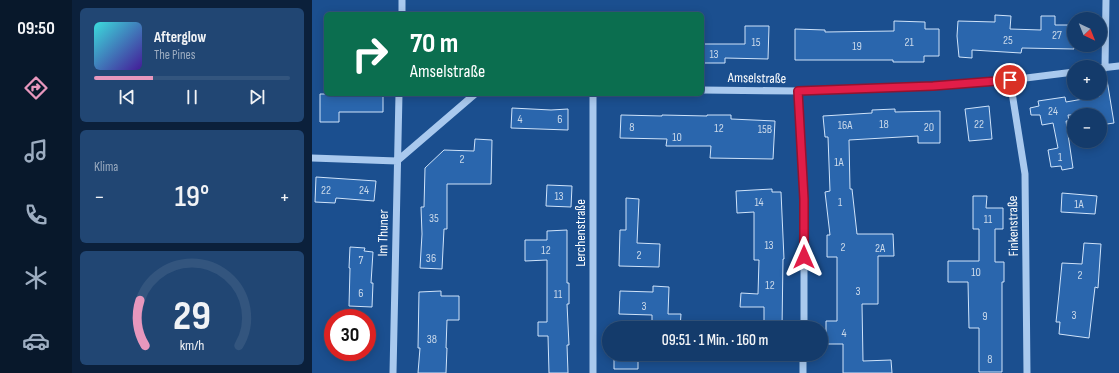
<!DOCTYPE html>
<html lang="de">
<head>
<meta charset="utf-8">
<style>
  body { margin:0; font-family:"Sofia Sans Condensed",sans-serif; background:#214673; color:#f1f3f6; height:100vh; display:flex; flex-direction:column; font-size:15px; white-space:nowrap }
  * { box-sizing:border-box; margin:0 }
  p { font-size:13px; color:#9dadc1 }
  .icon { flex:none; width:22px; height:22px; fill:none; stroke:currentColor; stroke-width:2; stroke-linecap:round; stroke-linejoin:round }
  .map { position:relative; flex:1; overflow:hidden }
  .side { display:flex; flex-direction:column; gap:8px; padding:8px; background:#0b203b; width:240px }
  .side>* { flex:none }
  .hud { position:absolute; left:12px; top:12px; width:380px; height:84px; border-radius:6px; box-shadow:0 2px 10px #0003,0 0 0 1px #33557e; background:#0b6e4f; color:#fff; overflow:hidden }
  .needle { width:26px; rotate:137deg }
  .controls { position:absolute; left:755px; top:12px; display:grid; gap:8px }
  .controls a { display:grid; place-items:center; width:40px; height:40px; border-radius:50%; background:#143b6b; box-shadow:0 2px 10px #0003,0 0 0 1px #33557e; font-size:20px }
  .speed { position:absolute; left:12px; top:309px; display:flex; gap:8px; font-size:20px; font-weight:700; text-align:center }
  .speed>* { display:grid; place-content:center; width:52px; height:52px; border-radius:50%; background:#143b6b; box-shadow:0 2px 10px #0003,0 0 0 1px #33557e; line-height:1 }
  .speed .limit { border:6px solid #d22; background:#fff; color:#111 }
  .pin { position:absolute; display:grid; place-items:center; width:34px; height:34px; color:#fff; margin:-17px; border:2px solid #fff; border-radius:50%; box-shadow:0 1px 4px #0007 }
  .me { position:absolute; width:44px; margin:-22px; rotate:0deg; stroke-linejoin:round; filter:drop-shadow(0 0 3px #0008) }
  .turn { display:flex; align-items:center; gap:14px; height:84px; padding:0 20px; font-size:18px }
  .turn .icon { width:52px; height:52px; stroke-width:2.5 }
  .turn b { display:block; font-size:28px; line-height:34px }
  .big { font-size:30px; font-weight:600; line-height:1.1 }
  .side .tile { flex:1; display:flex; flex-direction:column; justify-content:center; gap:6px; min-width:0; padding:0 14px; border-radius:6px; background:#214673 }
  .side .dial { align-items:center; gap:0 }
  .dial svg { height:104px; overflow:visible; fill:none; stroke:#33557e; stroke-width:7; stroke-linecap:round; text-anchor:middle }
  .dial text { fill:#f1f3f6; stroke:none }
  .song { display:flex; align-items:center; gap:12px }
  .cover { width:48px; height:48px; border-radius:6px; background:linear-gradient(135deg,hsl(180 70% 55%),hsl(260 70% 35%)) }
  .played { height:4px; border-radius:2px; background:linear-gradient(90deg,#e797bd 30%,#33557e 30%) }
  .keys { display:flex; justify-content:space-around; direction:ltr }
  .heat { display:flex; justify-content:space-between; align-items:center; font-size:22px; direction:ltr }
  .trip { position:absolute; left:290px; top:321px; width:226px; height:40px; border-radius:20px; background:#143b6b; box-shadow:0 2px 10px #0003,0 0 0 1px #33557e; font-weight:600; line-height:40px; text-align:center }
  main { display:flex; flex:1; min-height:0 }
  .tab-bar { display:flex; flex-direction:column; width:72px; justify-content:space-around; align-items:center; background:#08182b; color:#9dadc1 }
  .tab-bar .icon { width:28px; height:28px }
  .tab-bar .selected { color:#e797bd }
  .tab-bar b { font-size:18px; color:#f1f3f6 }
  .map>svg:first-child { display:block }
  .building { fill:#2a66ad; stroke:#cfe3fa }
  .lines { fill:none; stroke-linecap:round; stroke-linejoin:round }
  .minor { stroke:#a9c9ee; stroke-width:7 }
  .route-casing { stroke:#92132f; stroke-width:10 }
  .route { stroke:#e11d48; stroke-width:7 }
  .labels { text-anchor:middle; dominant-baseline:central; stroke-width:4; stroke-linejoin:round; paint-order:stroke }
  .number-label { font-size:12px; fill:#cad9ea }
  .street-label { font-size:14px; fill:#fff; stroke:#1b4f8f }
</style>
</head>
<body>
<main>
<nav class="tab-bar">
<b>09:50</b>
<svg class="icon selected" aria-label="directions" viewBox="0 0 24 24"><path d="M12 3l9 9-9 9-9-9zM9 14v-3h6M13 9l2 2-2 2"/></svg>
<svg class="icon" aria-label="music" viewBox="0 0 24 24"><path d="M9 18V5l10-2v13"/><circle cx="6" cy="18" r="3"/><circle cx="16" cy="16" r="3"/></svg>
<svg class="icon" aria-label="phone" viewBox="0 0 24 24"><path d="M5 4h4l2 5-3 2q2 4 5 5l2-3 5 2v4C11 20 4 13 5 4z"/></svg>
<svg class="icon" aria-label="climate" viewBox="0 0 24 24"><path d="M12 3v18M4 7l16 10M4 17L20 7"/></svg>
<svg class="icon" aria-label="car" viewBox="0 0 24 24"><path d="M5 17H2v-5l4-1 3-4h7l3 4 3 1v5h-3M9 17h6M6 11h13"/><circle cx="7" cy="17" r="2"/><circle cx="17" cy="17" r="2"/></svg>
</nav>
<section class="side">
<div class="tile">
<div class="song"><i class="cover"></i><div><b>Afterglow</b><p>The Pines</p></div></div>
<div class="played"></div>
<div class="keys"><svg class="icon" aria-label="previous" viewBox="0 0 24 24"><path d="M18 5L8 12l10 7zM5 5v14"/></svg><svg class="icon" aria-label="pause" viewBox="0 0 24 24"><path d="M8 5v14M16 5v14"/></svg><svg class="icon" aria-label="next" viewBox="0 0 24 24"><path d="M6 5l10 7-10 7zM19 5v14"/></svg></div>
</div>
<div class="tile"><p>Klima</p>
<div class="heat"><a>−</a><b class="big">19°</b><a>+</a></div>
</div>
<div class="tile dial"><svg viewBox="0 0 100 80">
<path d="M14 69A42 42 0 1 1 86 69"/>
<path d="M14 69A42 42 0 0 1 10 34" stroke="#e797bd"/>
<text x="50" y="56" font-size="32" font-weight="700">29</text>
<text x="50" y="72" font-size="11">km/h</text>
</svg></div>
</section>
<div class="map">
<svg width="807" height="373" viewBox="0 0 807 373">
  <rect width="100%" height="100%" fill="#1b4f8f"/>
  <!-- building -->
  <path class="building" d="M683,15L699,16L698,29L729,30V16H743V25H762V49L710,48L709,53L660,50V58L647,57L645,36L646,21L683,22Z
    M582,21L613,22V29H627V56H612V62H581V60H483V29L513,30V32L582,31Z
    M433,26H457L456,59L413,58V63H390V44H433Z
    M795,80L802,123L788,125V115H756L757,121H754L761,168L750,170L749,166L739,167L736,150L746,148L741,123L730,125L728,115H719L718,108L727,106L726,101L753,97L754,102L788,96V81Z
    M8,94H71V112H27V122H8Z
    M677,106L680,139L657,141L653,109Z
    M200,108L239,110L256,109V130L199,128Z
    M583,109V112L628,111V143H606V136L537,140L538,189H540L545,234H581L582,256H566V304H550L551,361L579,360L580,373H531V344H514V321H525V257H515V235H518L513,192L518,191L516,137H513L511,116L560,113V110Z
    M309,115L350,116V115L395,116V115H419V119L463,121L461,159L398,158L399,146H354L355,139L308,138Z
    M163,139L180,140L179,184H135V229H132L130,269L108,268L110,234L109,207H112L113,168L132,150L162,151Z
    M4,177L64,181L62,201L24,198L23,203L3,202Z
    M235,185L260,186L259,207L234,206Z
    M460,189V192H469L472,259H471L470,328H452V307H428L429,293L446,294L447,260H442V212L425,213L424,191Z
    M750,193L785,196L783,214L749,212Z
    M661,196H675L674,208H691V229H683V262H692V282H690V372H667V328H657L656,282H636V261H667V229H661Z
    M314,198L327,199L325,243L348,244L347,267L307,266L308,230H314Z
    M255,230V283H257V304H255L257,345H255L256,373H237L236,336H226V322H235V260L213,261V240H235V231Z
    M772,243L789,244L786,288L783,287L777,338L747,334L748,322H744L747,294L750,263L770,264Z
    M38,247L53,248L52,251L61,252L59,283H61L60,307L37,306L38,268H37Z
    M341,286L357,287L356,314H369L368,328L340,327V315L307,314L308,291L341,292Z
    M129,291V296H147V320H135L134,348H135L134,373H106L108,348H106L107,292Z
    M302,354H326V369H302Z"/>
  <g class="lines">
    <!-- minor -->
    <path class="minor" d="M90,14V0
      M789,68L807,66
      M793,68L794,0
      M698,80L713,174L715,373
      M390,90L486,91L621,86L698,80L762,72
      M486,91L492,199V328
      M0,158L85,161L163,94
      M81,373L87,94
      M281,373V94
      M491,373V354"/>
  </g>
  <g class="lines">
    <!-- route casing -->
    <g class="route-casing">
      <path id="route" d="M492,257V199L486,91L621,86L698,80"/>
    </g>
    <!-- route -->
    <use href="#route" class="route"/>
  </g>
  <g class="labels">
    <!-- number labels -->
    <g class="number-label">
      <text x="745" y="35">27</text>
      <text x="696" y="40">25</text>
      <text x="444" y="42">15</text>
      <text x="597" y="42">21</text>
      <text x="545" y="46">19</text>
      <text x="402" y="54">13</text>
      <text x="741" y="111">24</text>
      <text x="208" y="119">4</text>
      <text x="248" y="119">6</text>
      <text x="572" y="124">18</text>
      <text x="667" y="124">22</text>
      <text x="533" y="125">16A</text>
      <text x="320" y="127">8</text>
      <text x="617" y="127">20</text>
      <text x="407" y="128">12</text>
      <text x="453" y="129">15B</text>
      <text x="365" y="137">10</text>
      <text x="748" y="157">1</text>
      <text x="150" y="159">2</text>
      <text x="527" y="162">1A</text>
      <text x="14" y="190">22</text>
      <text x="52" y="190">24</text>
      <text x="247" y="196">13</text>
      <text x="447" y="202">14</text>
      <text x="528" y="202">1</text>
      <text x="767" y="204">1A</text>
      <text x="122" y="218">35</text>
      <text x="676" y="219">11</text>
      <text x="457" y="245">13</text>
      <text x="531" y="247">2</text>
      <text x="568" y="248">2A</text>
      <text x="234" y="250">12</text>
      <text x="327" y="255">2</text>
      <text x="119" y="258">36</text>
      <text x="49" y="260">7</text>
      <text x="664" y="272">10</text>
      <text x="768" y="275">2</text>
      <text x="458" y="285">12</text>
      <text x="546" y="291">3</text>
      <text x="49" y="293">6</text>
      <text x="246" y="294">11</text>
      <text x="332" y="306">3</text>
      <text x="762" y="315">3</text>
      <text x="673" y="316">9</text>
      <text x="532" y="333">4</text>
      <text x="120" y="339">38</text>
      <text x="678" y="359">8</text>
    </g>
    <!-- street labels -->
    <g class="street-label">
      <text transform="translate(445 78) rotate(1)">Amselstraße</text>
      <text transform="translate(701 226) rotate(-91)">Finkenstraße</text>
      <text transform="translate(71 233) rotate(-89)">Im Thuner</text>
      <text transform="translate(268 233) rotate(-90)">Lerchenstraße</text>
    </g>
  </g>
</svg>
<div class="controls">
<a><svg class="needle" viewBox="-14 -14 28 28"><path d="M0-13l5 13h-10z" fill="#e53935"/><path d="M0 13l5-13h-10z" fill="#9dadc1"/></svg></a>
<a>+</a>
<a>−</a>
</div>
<div class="speed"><div class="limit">30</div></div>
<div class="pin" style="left:698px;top:80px;background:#d93025"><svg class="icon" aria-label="arrive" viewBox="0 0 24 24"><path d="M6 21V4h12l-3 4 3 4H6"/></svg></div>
<svg class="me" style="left:492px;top:257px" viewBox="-20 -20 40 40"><path d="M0-17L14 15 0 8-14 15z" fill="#e11d48" stroke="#fff" stroke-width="4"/></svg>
<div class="trip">09:51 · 1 Min. · 160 m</div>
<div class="hud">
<div class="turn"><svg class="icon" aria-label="right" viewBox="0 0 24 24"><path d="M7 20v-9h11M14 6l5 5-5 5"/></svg><div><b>70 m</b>Amselstraße</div></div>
</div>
</div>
</main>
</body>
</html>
